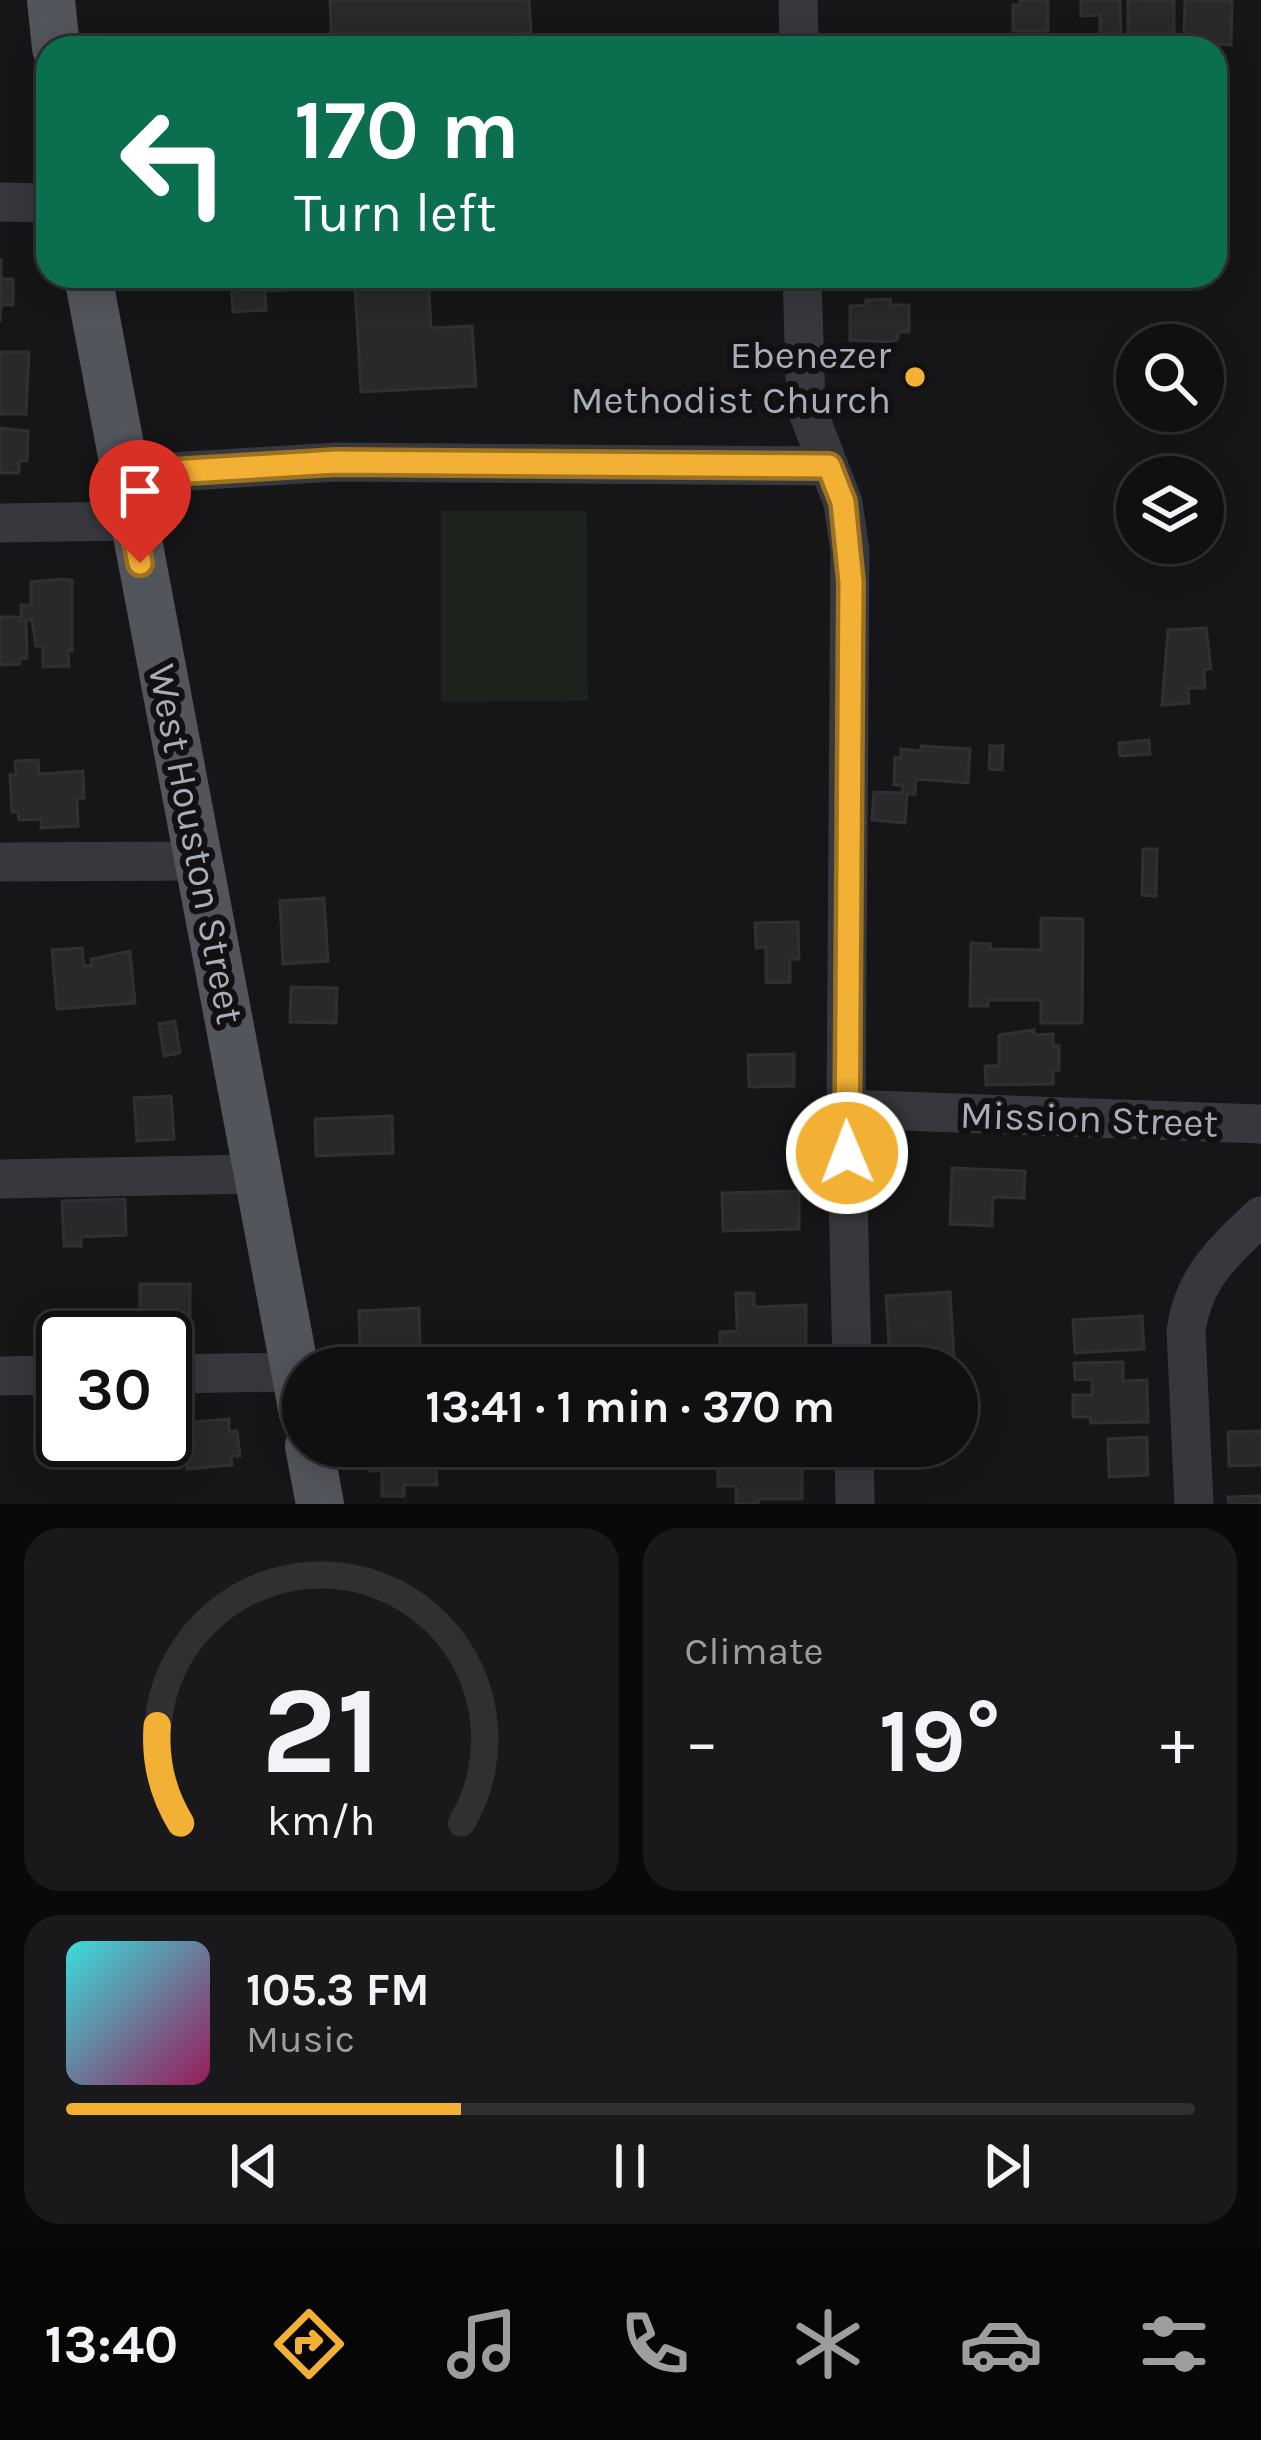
<!DOCTYPE html>
<html lang="en">
<head>
<meta charset="utf-8">
<style>
  body { margin:0; font-family:Karla,sans-serif; background:#19191b; color:#f1f3f6; height:100vh; display:flex; flex-direction:column; font-size:45px; white-space:nowrap }
  * { box-sizing:border-box; margin:0 }
  p { font-size:39px; color:#9c9d9f }
  .icon { flex:none; width:66px; height:66px; fill:none; stroke:currentColor; stroke-width:2; stroke-linecap:round; stroke-linejoin:round }
  .map { position:relative; height:1504px; overflow:hidden }
  .drawer { display:flex; flex-direction:column; gap:24px; padding:24px; background:#09090a; flex:1 }
  .drawer>* { flex:none }
  .hud { position:absolute; left:36px; top:36px; width:1191px; height:252px; border-radius:36px; box-shadow:0 6px 30px #0003,0 0 0 3px #303032; background:#0b6e4f; color:#fff; overflow:hidden }
  .tools { position:absolute; left:1116px; top:324px; display:grid; gap:24px }
  .tools a { display:grid; place-items:center; width:108px; height:108px; border-radius:50%; background:#101012; box-shadow:0 6px 30px #0003,0 0 0 3px #303032; font-size:60px }
  .speed { position:absolute; left:36px; top:1311px; display:flex; gap:24px; font-size:60px; font-weight:700; text-align:center }
  .speed>* { display:grid; place-content:center; width:156px; height:156px; border-radius:50%; background:#101012; box-shadow:0 6px 30px #0003,0 0 0 3px #303032; line-height:1 }
  .speed .limit { border:6px solid #111; border-radius:18px; background:#fff; color:#111 }
  .pin { position:absolute; display:grid; place-items:center; width:102px; height:102px; color:#fff; margin:-123px -51px; border-radius:50% 50% 50% 0; rotate:-45deg; box-shadow:0 0 12px #0007 }
  .pin .icon { rotate:45deg }
  .me { position:absolute; width:132px; margin:-66px; rotate:359deg; stroke-linejoin:round; filter:drop-shadow(0 0 9px #0008) }
  .turn { display:flex; align-items:center; gap:42px; height:252px; padding:0 60px; font-size:54px }
  .turn .icon { width:156px; height:156px; stroke-width:2.5 }
  .turn b { display:block; font-size:84px; line-height:102px }
  .big { font-size:90px; font-weight:700; line-height:1.1 }
  .drawer .tile { flex:1; display:flex; flex-direction:column; justify-content:center; gap:18px; min-width:0; padding:0 42px; border-radius:36px; background:#19191b }
  .drawer .dial { align-items:center; gap:0 }
  .dial svg { height:312px; overflow:visible; fill:none; stroke:#303032; stroke-width:7; stroke-linecap:round; text-anchor:middle }
  .dial text { fill:#f1f3f6; stroke:none }
  .song { display:flex; align-items:center; gap:36px }
  .cover { width:144px; height:144px; border-radius:18px; background:linear-gradient(135deg,hsl(180 70% 55%),hsl(330 70% 35%)) }
  .played { height:12px; border-radius:6px; background:linear-gradient(90deg,#f2b134 35%,#303032 35%) }
  .keys { display:flex; justify-content:space-around; direction:ltr }
  .heat { display:flex; justify-content:space-between; align-items:center; font-size:66px; direction:ltr }
  .drawer .tiles { flex:1; display:grid; gap:24px; grid-template-columns:1fr 1fr }
  .tile:last-child { grid-column:span 2 }
  .trip { position:absolute; left:282px; top:1347px; width:696px; height:120px; border-radius:60px; background:#101012; box-shadow:0 6px 30px #0003,0 0 0 3px #303032; font-weight:700; line-height:120px; text-align:center }
  .menu { display:flex; height:192px; justify-content:space-around; align-items:center; background:#060607; color:#9c9d9f }
  .menu .icon { width:84px; height:84px }
  .menu .active { color:#f2b134 }
  .menu b { font-size:54px; color:#f1f3f6 }
  .map>svg:first-child { display:block }
  .green { fill:#1c231d }
  .building { fill:#29292c; stroke:#303034; stroke-width:3 }
  .lines { fill:none; stroke-linecap:round; stroke-linejoin:round }
  .minor { stroke:#37383d; stroke-width:39 }
  .major { stroke:#53555c; stroke-width:48 }
  .route-casing { stroke:#9d7322; stroke-width:30 }
  .route { stroke:#f2b134; stroke-width:21 }
  .poi-dot { fill:#f2b134; stroke:#111113; stroke-width:4.5 }
  .labels { text-anchor:middle; dominant-baseline:central; stroke-width:12; stroke-linejoin:round; paint-order:stroke }
  .poi-label { font-size:39px; fill:#a8adb8; stroke:#111113; text-anchor:end }
  .street-label { font-size:39px; fill:#a8adb8; stroke:#111113 }
</style>
</head>
<body>
<div class="map">
<svg width="1261" height="1504" viewBox="0 0 1261 1504">
  <rect width="100%" height="100%" fill="#161618"/>
  <!-- green -->
  <path class="green" d="M441,511H587L588,701L441,702Z"/>
  <!-- building -->
  <path class="building" d="M330,0H529L531,33L347,44V48H332Z
    M1020,0H1048V31H1013V5H1020Z
    M1081,0H1120L1121,38L1100,39V15L1081,16Z
    M1128,0L1174,1V40H1128Z
    M1185,0L1232,1L1231,45L1184,40Z
    M1,258V279H13V305H1L0,322Z
    M231,276H428L431,328L472,326L476,386L361,392L355,286L265,291L266,310L233,312Z
    M890,299L891,305H909V332H898V339L890,342L850,340V306L866,305V300Z
    M0,352H29L26,414H0Z
    M0,428L28,431L27,461H19V473H0Z
    M61,579L72,580V651H68L69,666L43,667V646H36L32,620H21V605H31V582Z
    M0,617H19V621H26L27,658L20,659V664L0,665Z
    M1206,628L1211,669L1204,670L1205,688H1188L1189,703L1162,705L1168,630Z
    M1149,740L1150,754L1120,756L1119,743Z
    M921,746L970,749L968,783L916,779L915,794H907L905,823L872,820L874,792L902,793L903,785H894L895,757L901,758V749L921,751Z
    M990,746H1003L1002,770L989,769Z
    M38,760L39,774L83,771L84,798H77L78,826L41,828V819L19,820L18,812H12L10,775H16L15,761Z
    M1143,849H1157L1156,896L1142,895Z
    M324,898L328,961L283,964L280,901Z
    M1041,918L1083,919L1082,1023H1041V1000H988V1006H970L971,943L990,944V949L1041,950Z
    M798,922L799,959H790V982L766,983V947L756,948L755,923Z
    M82,948L84,966L92,965L91,959L130,951L135,1003L57,1009L52,950Z
    M291,987L337,988L336,1023L290,1022Z
    M175,1021L180,1053L164,1056L159,1024Z
    M1034,1030V1035L1053,1034V1046H1059V1070H1053V1084L986,1085L985,1066H999V1035Z
    M794,1054V1086L749,1087L748,1055Z
    M171,1096L174,1139L137,1141L134,1098Z
    M392,1116L393,1153L316,1156L315,1119Z
    M952,1168L1025,1171L1024,1198L993,1197L992,1226L950,1224Z
    M799,1191V1229L723,1231L722,1193Z
    M125,1199L126,1235L81,1237V1246H64L62,1201Z
    M140,1284H190V1322H140Z
    M950,1292L954,1358L890,1362L886,1296Z
    M736,1293H754V1307L806,1305V1348L720,1350V1332L737,1331Z
    M419,1308L420,1345L360,1348L359,1311Z
    M1142,1316L1144,1349L1075,1353L1073,1320Z
    M1123,1362V1381L1147,1380L1148,1422L1091,1423L1090,1417H1073V1395H1092V1379L1075,1380L1074,1363Z
    M229,1419V1432L237,1431L240,1456H231L232,1465L187,1469L184,1431L191,1430L190,1422Z
    M1261,1431V1465L1229,1466L1228,1432Z
    M1147,1437L1148,1475L1109,1477L1108,1439Z
    M370,1446H431V1467H436L437,1485H404V1496H382V1471H370Z
    M740,1452L785,1453L784,1464H802V1499H758V1504H736V1486H718V1467H740Z
    M1261,1496V1504H1229L1228,1497Z"/>
  <g class="lines">
    <!-- minor -->
    <path class="minor" d="M798,0L799,48
      M0,202L48,203
      M802,276L806,407L843,503L850,551L846,1109L852,1368
      M123,475L336,462L829,466
      M0,523L131,521
      M0,862L200,861
      M846,1109L1261,1124
      M0,1179L260,1174
      M165,1374L295,1372
      M0,1376L63,1375
      M854,1446L855,1504
      M1194,1504L1186,1331C1193,1278 1224,1251 1261,1216"/>
    <!-- major -->
    <path class="major" d="M51,0L56,48
      M88,276L303,1413
      M309,1446L320,1504"/>
  </g>
  <g class="lines">
    <!-- route casing -->
    <g class="route-casing">
      <path id="route" d="M140,563L123,475L336,462L829,466L843,502L851,582L847,1153"/>
    </g>
    <!-- route -->
    <use href="#route" class="route"/>
  </g>
  <!-- markers -->
  <circle class="poi-dot" cx="915" cy="377" r="12"/>
  <g class="labels">
    <!-- poi labels -->
    <g class="poi-label">
      <text x="891" y="355">Ebenezer<tspan x="891" dy="45">Methodist Church</tspan></text>
    </g>
    <!-- street labels -->
    <g class="street-label">
      <text transform="translate(196 844) rotate(79)">West Houston Street</text>
      <text transform="translate(1089 1119) rotate(2)">Mission Street</text>
    </g>
  </g>
</svg>
<div class="tools">
<a><svg class="icon" aria-label="search" viewBox="0 0 24 24"><circle cx="10" cy="10" r="6"/><path d="M15 15l6 6"/></svg></a>
<a><svg class="icon" aria-label="layers" viewBox="0 0 24 24"><path d="M12 4l9 5-9 5-9-5zM3 14l9 5 9-5"/></svg></a>
</div>
<div class="speed"><div class="limit">30</div></div>
<div class="pin" style="left:140px;top:563px;background:#d93025"><svg class="icon" aria-label="arrive" viewBox="0 0 24 24"><path d="M6 21V4h12l-3 4 3 4H6"/></svg></div>
<svg class="me" style="left:847px;top:1153px" viewBox="-20 -20 40 40"><circle r="17" fill="#f2b134" stroke="#fff" stroke-width="3"/><path d="M0-11L8 9 0 5-8 9z" fill="#fff"/></svg>
<div class="trip">13:41 · 1 min · 370 m</div>
<div class="hud">
<div class="turn"><svg class="icon" aria-label="left" viewBox="0 0 24 24"><path d="M17 20v-9H6M10 6l-5 5 5 5"/></svg><div><b>170 m</b>Turn left</div></div>
</div>
</div>
<section class="drawer">
<div class="tiles">
<div class="tile dial"><svg viewBox="0 0 100 80">
<path d="M14 69A42 42 0 1 1 86 69"/>
<path d="M14 69A42 42 0 0 1 8 44" stroke="#f2b134"/>
<text x="50" y="56" font-size="32" font-weight="700">21</text>
<text x="50" y="72" font-size="11">km/h</text>
</svg></div>
<div class="tile"><p>Climate</p>
<div class="heat"><a>−</a><b class="big">19°</b><a>+</a></div>
</div>
<div class="tile">
<div class="song"><i class="cover"></i><div><b>105.3 FM</b><p>Music</p></div></div>
<div class="played"></div>
<div class="keys"><svg class="icon" aria-label="previous" viewBox="0 0 24 24"><path d="M18 5L8 12l10 7zM5 5v14"/></svg><svg class="icon" aria-label="pause" viewBox="0 0 24 24"><path d="M8 5v14M16 5v14"/></svg><svg class="icon" aria-label="next" viewBox="0 0 24 24"><path d="M6 5l10 7-10 7zM19 5v14"/></svg></div>
</div>
</div>
</section>
<nav class="menu">
<b>13:40</b>
<svg class="icon active" aria-label="directions" viewBox="0 0 24 24"><path d="M12 3l9 9-9 9-9-9zM9 14v-3h6M13 9l2 2-2 2"/></svg>
<svg class="icon" aria-label="music" viewBox="0 0 24 24"><path d="M9 18V5l10-2v13"/><circle cx="6" cy="18" r="3"/><circle cx="16" cy="16" r="3"/></svg>
<svg class="icon" aria-label="phone" viewBox="0 0 24 24"><path d="M5 4h4l2 5-3 2q2 4 5 5l2-3 5 2v4C11 20 4 13 5 4z"/></svg>
<svg class="icon" aria-label="climate" viewBox="0 0 24 24"><path d="M12 3v18M4 7l16 10M4 17L20 7"/></svg>
<svg class="icon" aria-label="car" viewBox="0 0 24 24"><path d="M5 17H2v-5l4-1 3-4h7l3 4 3 1v5h-3M9 17h6M6 11h13"/><circle cx="7" cy="17" r="2"/><circle cx="17" cy="17" r="2"/></svg>
<svg class="icon" aria-label="filters" viewBox="0 0 24 24"><path d="M4 7h16M4 17h16"/><circle cx="9" cy="7" r="2"/><circle cx="15" cy="17" r="2"/></svg>
</nav>
</body>
</html>
